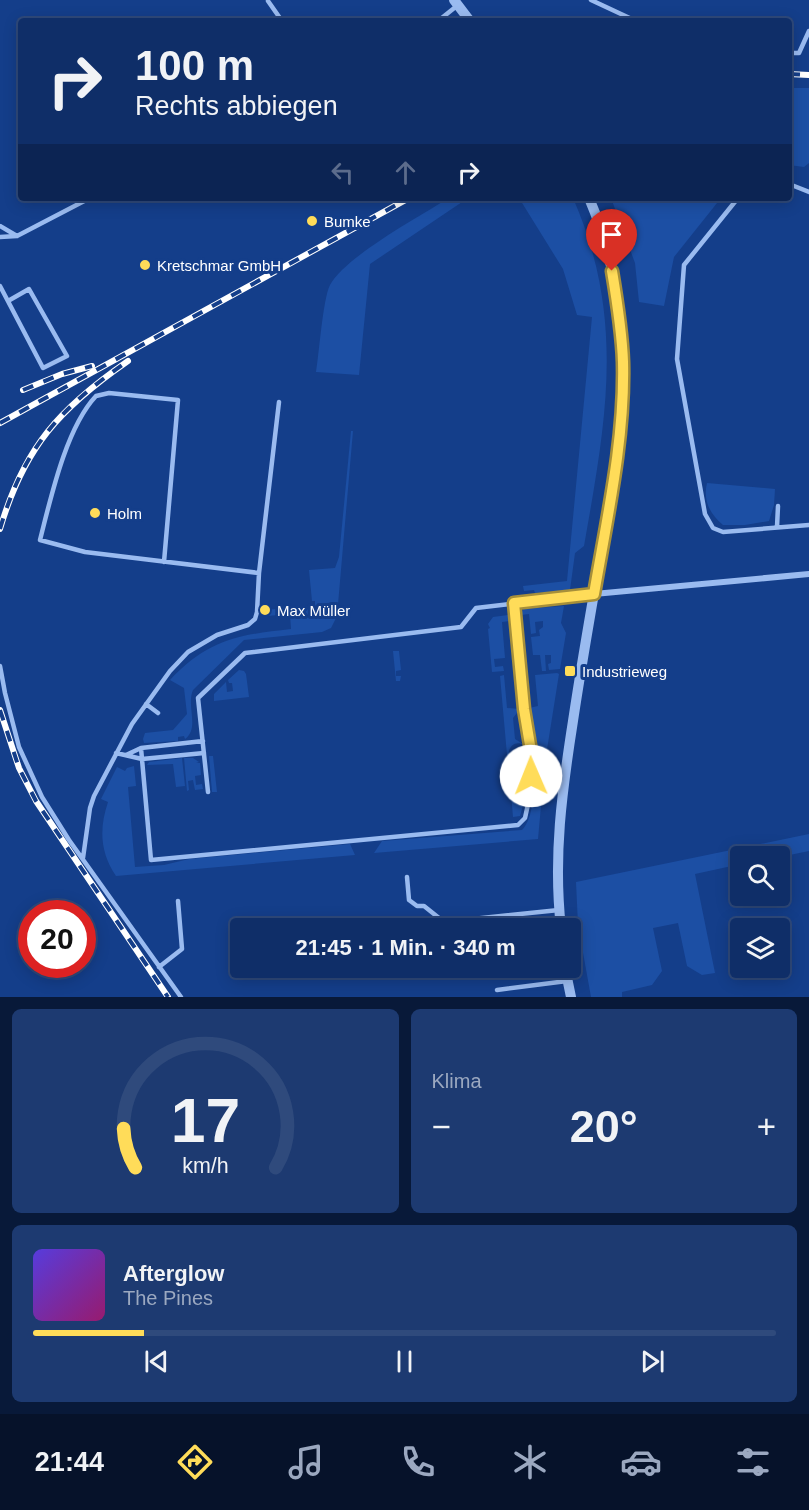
<!DOCTYPE html>
<html lang="de">
<head>
<meta charset="utf-8">
<style>
  body { margin:0; font-family:Arial,sans-serif; background:#1d3a71; color:#f1f3f6; height:100vh; display:flex; flex-direction:column; font-size:22px; white-space:nowrap }
  * { box-sizing:border-box; margin:0 }
  p { font-size:20px; color:#9ba8c0 }
  .icon { flex:none; width:33px; height:33px; fill:none; stroke:currentColor; stroke-width:2; stroke-linecap:round; stroke-linejoin:round }
  .map { position:relative; height:997px; overflow:hidden }
  .side { display:flex; flex-direction:column; gap:12px; padding:12px; background:#081939; flex:1 }
  .side>* { flex:none }
  .guide { position:absolute; left:18px; top:18px; width:774px; height:183px; border-radius:6px; box-shadow:0 3px 15px #0003,0 0 0 2px #2f4a7c; background:#0f2e68; color:#f1f3f6; overflow:hidden }
  .fabs { position:absolute; left:730px; top:846px; display:grid; gap:12px }
  .fabs a { display:grid; place-items:center; width:60px; height:60px; border-radius:6px; background:#0f2e68; box-shadow:0 3px 15px #0003,0 0 0 2px #2f4a7c; font-size:30px }
  .speed { position:absolute; left:18px; top:900px; display:flex; gap:12px; font-size:30px; font-weight:700; text-align:center }
  .speed>* { display:grid; place-content:center; width:78px; height:78px; border-radius:50%; background:#0f2e68; box-shadow:0 3px 15px #0003,0 0 0 2px #2f4a7c; line-height:1 }
  .speed .limit { border:9px solid #d22; background:#fff; color:#111 }
  .pin { position:absolute; display:grid; place-items:center; width:51px; height:51px; color:#fff; margin:-62px -26px; border-radius:50% 50% 50% 0; rotate:-45deg; box-shadow:0 0 6px #0007 }
  .pin .icon { rotate:45deg }
  .me { position:absolute; width:66px; margin:-33px; rotate:359deg; stroke-linejoin:round; filter:drop-shadow(0 0 4px #0008) }
  .turn { display:flex; align-items:center; gap:21px; height:126px; padding:0 18px; font-size:27px }
  .turn .icon { width:78px; height:78px; stroke-width:2.5 }
  .turn b { display:block; font-size:42px; line-height:51px }
  .lanes { display:flex; align-items:center; height:57px; padding:0 18px; background:#0003; justify-content:center; gap:30px; direction:ltr }
  .lanes .off { opacity:.35 }
  .big { font-size:45px; font-weight:600; line-height:1.1 }
  .side .card { flex:1; display:flex; flex-direction:column; justify-content:center; gap:9px; min-width:0; padding:0 21px; border-radius:9px; background:#1d3a71 }
  .side .dial { align-items:center; gap:0 }
  .dial svg { height:156px; overflow:visible; fill:none; stroke:#2f4a7c; stroke-width:7; stroke-linecap:round; text-anchor:middle }
  .dial text { fill:#f1f3f6; stroke:none }
  .song { display:flex; align-items:center; gap:18px }
  .cover { width:72px; height:72px; border-radius:9px; background:linear-gradient(135deg,hsl(250 70% 55%),hsl(320 70% 35%)) }
  .played { height:6px; border-radius:3px; background:linear-gradient(90deg,#ffdc59 15%,#2f4a7c 15%) }
  .keys { display:flex; justify-content:space-around; direction:ltr }
  .heat { display:flex; justify-content:space-between; align-items:center; font-size:33px; direction:ltr }
  .side .tiles { flex:1; display:grid; gap:12px; grid-template-columns:1fr 1fr }
  .card:last-child { grid-column:span 2 }
  .trip { position:absolute; left:230px; top:918px; width:351px; height:60px; border-radius:6px; background:#0f2e68; box-shadow:0 3px 15px #0003,0 0 0 2px #2f4a7c; font-weight:600; line-height:60px; text-align:center }
  .tab-bar { display:flex; height:96px; justify-content:space-around; align-items:center; background:#06122a; color:#9ba8c0 }
  .tab-bar .icon { width:42px; height:42px }
  .tab-bar .active { color:#ffdc59 }
  .tab-bar b { font-size:27px; color:#f1f3f6 }
  .map>svg:first-child { display:block }
  .green { fill:#1c4fa4 }
  .lines { fill:none; stroke-linecap:round; stroke-linejoin:round }
  .service { stroke:#9abbf0; stroke-width:4.5 }
  .minor { stroke:#9abbf0; stroke-width:6 }
  .tertiary { stroke:#9abbf0; stroke-width:10 }
  .rail-casing { stroke:#fff; stroke-width:6 }
  .rail { stroke:#143e8a; stroke-width:4; stroke-dasharray:11; stroke-linecap:butt }
  .route-casing { stroke:#a68f3a; stroke-width:15 }
  .route { stroke:#ffdc59; stroke-width:10 }
  .poi-dot { fill:#ffdc59; stroke:#143e8a; stroke-width:2 }
  .labels { text-anchor:middle; dominant-baseline:central; stroke-width:6; stroke-linejoin:round; paint-order:stroke }
  .poi-label { font-size:15px; fill:#fff; stroke:#143e8a; text-anchor:start }
</style>
</head>
<body>
<div class="map">
<svg width="809" height="997" viewBox="0 0 809 997">
  <rect width="100%" height="100%" fill="#143e8a"/>
  <!-- green -->
  <path class="green" d="M789,88H809V163L804,167L789,165Z
    M449,198H468L370,264L359,375L316,372C319,355 323,298 330,285C345,257 420,216 449,198Z
    M519,198H573C626,319 606,421 584,546L575,553L570,590L535,593L534,590L524,591L523,586L567,581L592,317L577,315L563,269Z
    M611,198H721L674,257L664,306L639,302L635,263Z
    M351,431H353L337,616L331,628L322,632L244,640L193,690C186,706 200,728 185,739L184,736L178,737V741L144,743L143,739L145,733L173,730L187,714L184,688L170,680C209,639 238,635 291,629L290,614L267,616L263,610L315,606V601H312L309,570L335,568L339,557Z
    M707,483L775,489L774,505L769,521L745,525H723C709,513 703,500 707,483Z
    M564,606L561,623L566,633L560,669L549,670L548,664L551,663V655H545L546,671H542L540,655H533L531,637L540,636L539,630L543,627V621L535,622L536,633L531,634L529,614L521,615L523,609Z
    M508,615L510,621L502,622L505,658L494,659L495,667L503,666L504,671L492,672L488,629L490,628L488,624L493,617Z
    M393,651H399L401,670L396,671V676H401L400,681H396Z
    M239,670L244,671L246,674L249,697L214,701V694L226,682L227,692L233,691L232,683H229L228,680Z
    M557,673L559,674L545,762L538,839L374,853L382,841L522,830C542,810 532,735 529,708L538,706L535,675Z
    M504,675L507,708L520,709L513,718L515,739L528,747L529,764H522L528,751L524,745C517,741 511,744 509,751L515,765L508,766L500,676Z
    M209,756H213L217,792H212Z
    M182,758L185,786L176,787L173,764L147,765L149,762Z
    M184,758H193L199,762L196,763H200L201,775L195,776L196,785L202,784L203,789L195,790L193,780L188,781L189,790L187,791Z
    M134,766L136,786L128,787L135,867L164,865L189,859L350,844L355,855L116,876C100,852 99,829 108,802L101,799L117,767L125,771L127,768Z
    M527,792L520,816L513,817L511,794Z
    M809,834V851L780,857L741,856V864L695,874L715,973L702,975L687,966L678,923L653,928L662,971L652,985L622,992V997H591L578,925L576,882Z"/>
  <g class="lines">
    <!-- service -->
    <path class="service" d="M591,0L636,21
      M268,1L282,21
      M438,21L458,5
      M789,53H799L809,31
      M789,184L809,192
      M738,198L684,265L677,359L705,514L713,528L723,532L809,525
      M0,226L17,236
      M0,237L17,236L90,198
      M0,286L43,368L67,356L29,289L8,301
      M777,527L778,506
      M164,562L178,400L109,393L96,396C66,428 51,497 40,540L85,552L259,573
      M0,666L5,693L19,747L42,797L69,840L181,997
      M146,704L158,713
      M141,748L151,860L518,825L525,818L530,795L532,757L524,709L514,603
      M116,753L142,759L204,753
      M126,755L141,748L203,741
      M208,792L198,698L245,653L461,627L476,608L593,594
      M83,858L90,808L94,796L132,724L170,671L188,652L217,635L248,625L255,619L257,612L259,573L279,402
      M407,877L409,900L417,906H424L444,922L559,910
      M159,967L182,949L178,901
      M497,990L567,981"/>
    <!-- minor -->
    <path class="minor" d="M594,594L809,574"/>
    <!-- tertiary -->
    <path class="tertiary" d="M454,0L470,21
      M561,928C553,857 562,791 573,721C583,654 595,587 607,519C625,408 635,305 589,198
      M565,968L571,997"/>
    <!-- rail casing -->
    <g class="rail-casing">
      <path id="rail" d="M789,74L809,75
        M23,390L62,374L92,366
        M0,423L409,198
        M0,529C24,447 60,408 128,361
        M0,710L19,768L36,801L168,997"/>
    </g>
    <!-- rail -->
    <use href="#rail" class="rail"/>
  </g>
  <g class="lines">
    <!-- route casing -->
    <g class="route-casing">
      <path id="route" d="M531,776L532,757L524,709L514,603L594,594C607,518 625,439 623,362C622,331 617,301 612,271"/>
    </g>
    <!-- route -->
    <use href="#route" class="route"/>
  </g>
  <!-- markers -->
  <g class="poi-dot">
    <circle cx="312" cy="221" r="6"/>
    <circle cx="145" cy="265" r="6"/>
    <circle cx="95" cy="513" r="6"/>
    <circle cx="265" cy="610" r="6"/>
    <rect x="564" y="665" width="12" height="12" rx="3"/>
  </g>
  <g class="labels">
    <!-- poi labels -->
    <g class="poi-label">
      <text x="324" y="221">Bumke</text>
      <text x="157" y="265">Kretschmar GmbH</text>
      <text x="107" y="513">Holm</text>
      <text x="277" y="610">Max Müller</text>
      <text x="582" y="671">Industrieweg</text>
    </g>
  </g>
</svg>
<div class="fabs">
<a><svg class="icon" aria-label="search" viewBox="0 0 24 24"><circle cx="10" cy="10" r="6"/><path d="M15 15l6 6"/></svg></a>
<a><svg class="icon" aria-label="layers" viewBox="0 0 24 24"><path d="M12 4l9 5-9 5-9-5zM3 14l9 5 9-5"/></svg></a>
</div>
<div class="speed"><div class="limit">20</div></div>
<div class="pin" style="left:612px;top:271px;background:#d93025"><svg class="icon" aria-label="arrive" viewBox="0 0 24 24"><path d="M6 21V4h12l-3 4 3 4H6"/></svg></div>
<svg class="me" style="left:531px;top:776px" viewBox="-20 -20 40 40"><circle r="19" fill="#fff"/><path d="M0-13L10 11 0 6-10 11z" fill="#ffdc59"/></svg>
<div class="trip">21:45 · 1 Min. · 340 m</div>
<div class="guide">
<div class="turn"><svg class="icon" aria-label="right" viewBox="0 0 24 24"><path d="M7 20v-9h11M14 6l5 5-5 5"/></svg><div><b>100 m</b>Rechts abbiegen</div></div>
<div class="lanes"><svg class="icon off" aria-label="left" viewBox="0 0 24 24"><path d="M17 20v-9H6M10 6l-5 5 5 5"/></svg><svg class="icon off" aria-label="ahead" viewBox="0 0 24 24"><path d="M12 20V5M6 11l6-6 6 6"/></svg><svg class="icon" aria-label="right" viewBox="0 0 24 24"><path d="M7 20v-9h11M14 6l5 5-5 5"/></svg></div>
</div>
</div>
<section class="side">
<div class="tiles">
<div class="card dial"><svg viewBox="0 0 100 80">
<path d="M14 69A42 42 0 1 1 86 69"/>
<path d="M14 69A42 42 0 0 1 8 49" stroke="#ffdc59"/>
<text x="50" y="56" font-size="32" font-weight="700">17</text>
<text x="50" y="72" font-size="11">km/h</text>
</svg></div>
<div class="card"><p>Klima</p>
<div class="heat"><a>−</a><b class="big">20°</b><a>+</a></div>
</div>
<div class="card">
<div class="song"><i class="cover"></i><div><b>Afterglow</b><p>The Pines</p></div></div>
<div class="played"></div>
<div class="keys"><svg class="icon" aria-label="previous" viewBox="0 0 24 24"><path d="M18 5L8 12l10 7zM5 5v14"/></svg><svg class="icon" aria-label="pause" viewBox="0 0 24 24"><path d="M8 5v14M16 5v14"/></svg><svg class="icon" aria-label="next" viewBox="0 0 24 24"><path d="M6 5l10 7-10 7zM19 5v14"/></svg></div>
</div>
</div>
</section>
<nav class="tab-bar">
<b>21:44</b>
<svg class="icon active" aria-label="directions" viewBox="0 0 24 24"><path d="M12 3l9 9-9 9-9-9zM9 14v-3h6M13 9l2 2-2 2"/></svg>
<svg class="icon" aria-label="music" viewBox="0 0 24 24"><path d="M9 18V5l10-2v13"/><circle cx="6" cy="18" r="3"/><circle cx="16" cy="16" r="3"/></svg>
<svg class="icon" aria-label="phone" viewBox="0 0 24 24"><path d="M5 4h4l2 5-3 2q2 4 5 5l2-3 5 2v4C11 20 4 13 5 4z"/></svg>
<svg class="icon" aria-label="climate" viewBox="0 0 24 24"><path d="M12 3v18M4 7l16 10M4 17L20 7"/></svg>
<svg class="icon" aria-label="car" viewBox="0 0 24 24"><path d="M5 17H2v-5l4-1 3-4h7l3 4 3 1v5h-3M9 17h6M6 11h13"/><circle cx="7" cy="17" r="2"/><circle cx="17" cy="17" r="2"/></svg>
<svg class="icon" aria-label="filters" viewBox="0 0 24 24"><path d="M4 7h16M4 17h16"/><circle cx="9" cy="7" r="2"/><circle cx="15" cy="17" r="2"/></svg>
</nav>
</body>
</html>
